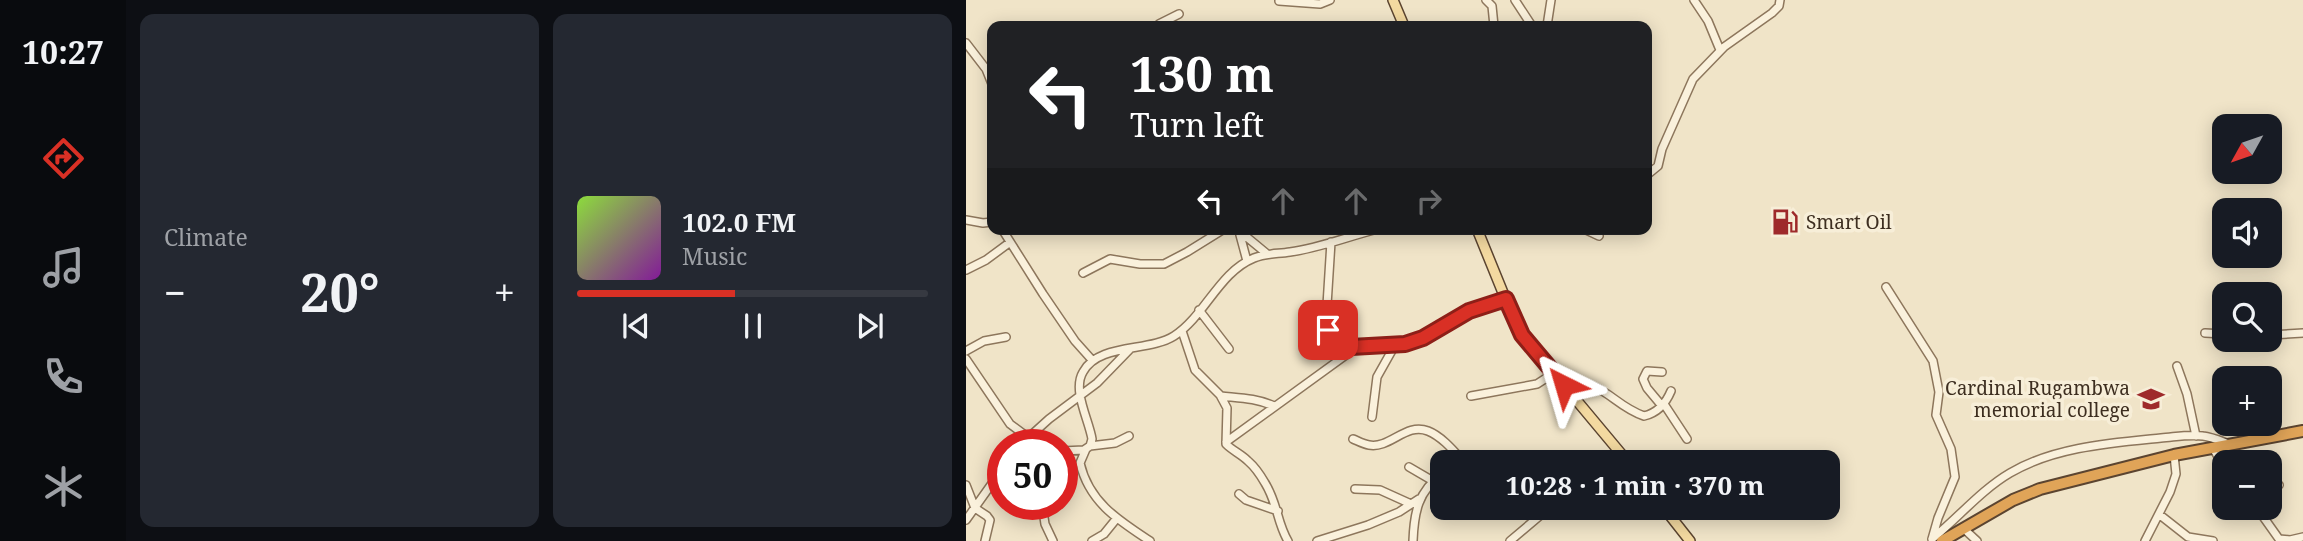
<!DOCTYPE html>
<html lang="en">
<head>
<meta charset="utf-8">
<style>
  body { margin:0; font-family:"Noto Serif",serif; background:#242831; color:#f1f3f6; height:100vh; display:flex; flex-direction:column; font-size:26px; white-space:nowrap }
  * { box-sizing:border-box; margin:0 }
  p { font-size:23px; color:#9ea1a6 }
  .icon { flex:none; width:38px; height:38px; fill:none; stroke:currentColor; stroke-width:2; stroke-linecap:round; stroke-linejoin:round }
  .map { position:relative; flex:1; overflow:hidden }
  .details { display:flex; flex-direction:column; gap:14px; padding:14px; background:#0d0f14; width:840px }
  .details>* { flex:none }
  .banner { position:absolute; left:21px; top:21px; width:665px; height:214px; border-radius:14px; box-shadow:0 4px 18px #0003; background:#202124; color:#fff; overflow:hidden }
  .needle { width:46px; rotate:230deg }
  .fabs { position:absolute; left:1246px; top:114px; display:grid; gap:14px }
  .fabs a { display:grid; place-items:center; width:70px; height:70px; border-radius:14px; background:#171b24; box-shadow:0 4px 18px #0003; font-size:35px }
  .speed { position:absolute; left:21px; top:429px; display:flex; gap:14px; font-size:35px; font-weight:700; text-align:center }
  .speed>* { display:grid; place-content:center; width:91px; height:91px; border-radius:50%; background:#171b24; box-shadow:0 4px 18px #0003; line-height:1 }
  .speed .limit { border:10px solid #d22; background:#fff; color:#111 }
  .pin { position:absolute; display:grid; place-items:center; width:60px; height:60px; color:#fff; margin:-30px; border-radius:14px; box-shadow:0 4px 10px #0006 }
  .me { position:absolute; width:77px; margin:-38px; rotate:320deg; stroke-linejoin:round; filter:drop-shadow(0 0 5px #0008) }
  .turn { display:flex; align-items:center; gap:24px; height:147px; padding:0 28px; font-size:32px }
  .turn .icon { width:91px; height:91px; stroke-width:2.5 }
  .turn b { display:block; font-size:49px; line-height:60px }
  .lanes { display:flex; align-items:center; height:66px; padding:0 28px; background:#0003; justify-content:center; gap:35px; direction:ltr }
  .lanes .off { opacity:.35 }
  .big { font-size:52px; font-weight:700; line-height:1.1 }
  .details .card { flex:1; display:flex; flex-direction:column; justify-content:center; gap:10px; min-width:0; padding:0 24px; border-radius:14px; background:#242831 }
  .song { display:flex; align-items:center; gap:21px }
  .cover { width:84px; height:84px; border-radius:10px; background:linear-gradient(135deg,hsl(90 70% 55%),hsl(290 70% 35%)) }
  .played { height:7px; border-radius:4px; background:linear-gradient(90deg,#d93025 45%,#363941 45%) }
  .keys { display:flex; justify-content:space-around; direction:ltr }
  .heat { display:flex; justify-content:space-between; align-items:center; font-size:38px; direction:ltr }
  .details .tiles { flex:1; display:grid; gap:14px; grid-template-columns:repeat(2,1fr) }
  .trip { position:absolute; left:464px; top:450px; width:410px; height:70px; border-radius:14px; background:#171b24; box-shadow:0 4px 18px #0003; font-weight:700; line-height:70px; text-align:center }
  main { display:flex; flex:1; min-height:0 }
  .tab-bar { display:flex; flex-direction:column; width:126px; justify-content:space-around; align-items:center; background:#090b0e; color:#9ea1a6 }
  .tab-bar .icon { width:49px; height:49px }
  .tab-bar .active { color:#d93025 }
  .tab-bar b { font-size:32px; color:#f1f3f6 }
  .map>svg:first-child { display:block }
  .lines { fill:none; stroke-linecap:round; stroke-linejoin:round }
  .minor-casing { stroke:#8d765c; stroke-width:10 }
  .major-casing { stroke:#5b4430; stroke-width:12 }
  .highway-casing { stroke:#5b4430; stroke-width:14 }
  .minor { stroke:#faf1dc; stroke-width:7 }
  .major { stroke:#f3d9a0; stroke-width:9 }
  .highway { stroke:#e0a458; stroke-width:10 }
  .route-casing { stroke:#8d1f18; stroke-width:18 }
  .route { stroke:#d93025; stroke-width:12 }
  .labels { text-anchor:middle; dominant-baseline:central; stroke-width:7; stroke-linejoin:round; paint-order:stroke }
  .poi-label { font-size:19px; fill:#3d2e20; stroke:#f7eed8; text-anchor:start }
</style>
</head>
<body>
<main>
<nav class="tab-bar">
<b>10:27</b>
<svg class="icon active" aria-label="directions" viewBox="0 0 24 24"><path d="M12 3l9 9-9 9-9-9zM9 14v-3h6M13 9l2 2-2 2"/></svg>
<svg class="icon" aria-label="music" viewBox="0 0 24 24"><path d="M9 18V5l10-2v13"/><circle cx="6" cy="18" r="3"/><circle cx="16" cy="16" r="3"/></svg>
<svg class="icon" aria-label="phone" viewBox="0 0 24 24"><path d="M5 4h4l2 5-3 2q2 4 5 5l2-3 5 2v4C11 20 4 13 5 4z"/></svg>
<svg class="icon" aria-label="climate" viewBox="0 0 24 24"><path d="M12 3v18M4 7l16 10M4 17L20 7"/></svg>
</nav>
<section class="details">
<div class="tiles">
<div class="card"><p>Climate</p>
<div class="heat"><a>−</a><b class="big">20°</b><a>+</a></div>
</div>
<div class="card">
<div class="song"><i class="cover"></i><div><b>102.0 FM</b><p>Music</p></div></div>
<div class="played"></div>
<div class="keys"><svg class="icon" aria-label="previous" viewBox="0 0 24 24"><path d="M18 5L8 12l10 7zM5 5v14"/></svg><svg class="icon" aria-label="pause" viewBox="0 0 24 24"><path d="M8 5v14M16 5v14"/></svg><svg class="icon" aria-label="next" viewBox="0 0 24 24"><path d="M6 5l10 7-10 7zM19 5v14"/></svg></div>
</div>
</div>
</section>
<div class="map">
<svg width="1337" height="541" viewBox="0 0 1337 541">
  <rect width="100%" height="100%" fill="#f0e4c8"/>
  <g class="lines">
    <!-- minor casing -->
    <g class="minor-casing">
      <path id="minor" d="M520,0L526,6L528,26
        M549,0L566,26
        M728,0L742,21L754,50
        M313,1L354,4L364,0
        M193,24L213,14
        M581,26L585,0
        M0,43L20,69L26,84
        M681,175L692,166L696,149L727,79L758,47L806,13L813,6L814,0
        M0,220L17,223L26,222
        M36,229L77,294L109,341L126,360
        M271,229L300,253
        M618,229L633,236
        M274,235L281,261
        M365,242L360,321L362,330L368,338L385,347L438,344L457,338L503,311L540,299
        M0,270L20,260L43,243
        M117,273L144,259L174,264H198L221,252L258,229
        M920,287L967,361L973,392L970,415L985,449L989,477L972,518L966,539
        M233,310L263,349
        M216,331L229,370L254,395L261,408L260,444C267,451 275,454 282,461C289,467 295,476 299,483C312,504 311,523 322,541
        M1239,333L1258,334
        M1304,335L1337,333
        M0,351L18,341L40,337
        M0,359L44,424L71,444
        M1211,366L1221,394L1230,436
        M696,372L681,371L677,379L681,388L696,406
        M598,385C640,379 644,404 678,416C691,413 700,403 705,391
        M255,396C274,398 290,398 308,406
        M505,396L571,384L588,373
        M698,404L721,439
        M406,417L411,377L429,345
        M62,438L83,419L131,383L164,349
        M387,439C392,441 397,444 403,445C424,449 440,422 462,431C475,436 487,450 496,460
        M260,442L391,347
        M124,446L149,443L163,436
        M1247,448L1258,467
        M120,449L114,463C123,502 152,520 184,541
        M96,451L118,450L124,446L126,439C123,420 106,390 117,372C132,343 183,352 208,336C239,316 253,272 288,258C300,253 312,254 324,252C354,248 383,236 412,229
        M493,462C508,456 528,456 543,462
        M443,467L467,481
        M0,485L9,508L21,516L24,520L19,541
        M389,489L414,490L445,504
        M1304,491L1313,485
        M273,494L280,500L312,511
        M76,504L79,524L87,541
        M636,508L650,511L658,508
        M1291,508L1313,539L1324,540L1337,537
        M1194,515L1222,537L1247,541
        M0,520L37,468
        M997,528L1011,541
        M966,539C992,518 1015,490 1044,473C1088,447 1145,443 1195,438C1209,437 1223,434 1237,436C1246,437 1255,441 1263,444
        M126,541L138,534L151,518
        M351,541L402,525L433,512L453,499
        M447,541C448,513 452,491 476,474
        M544,541L583,508
        M1179,541L1204,492L1210,474L1208,455"/>
    </g>
    <!-- major casing -->
    <g class="major-casing">
      <path id="major" d="M427,0L438,26
        M511,229L544,310L556,335L662,462
        M698,508L724,541"/>
    </g>
    <!-- highway casing -->
    <g class="highway-casing">
      <path id="highway" d="M976,541L1047,500L1074,489L1208,455L1337,431"/>
    </g>
    <!-- minor -->
    <use href="#minor" class="minor"/>
    <!-- major -->
    <use href="#major" class="major"/>
    <!-- highway -->
    <use href="#highway" class="highway"/>
  </g>
  <g class="lines">
    <!-- route casing -->
    <g class="route-casing">
      <path id="route" d="M362,330L368,338L385,347L439,344L457,338L503,311L540,299L556,335L598,385"/>
    </g>
    <!-- route -->
    <use href="#route" class="route"/>
  </g>
  <!-- icons -->
  <defs>
    <g id="fuel-bare" transform="scale(2.1)"><path d="M-5.5-6h7V0h2V4h1.3V-2.5L3-4.5l.8-.8L6-3V5H2.5V1h-1V6h-7ZM-4.2-4.7v3.2H.2V-4.7Z" fill="#9e2a2b" stroke="#f7eed8" stroke-width="2.5" paint-order="stroke"/></g>
    <g id="university-bare" transform="scale(2.1)"><path d="M0-5L7-2L0 1L-7-2ZM-4 1L0 2.5L4 1V4Q0 6-4 4Z" fill="#9e2a2b" stroke="#f7eed8" stroke-width="2.5" paint-order="stroke"/></g>
  </defs>
  <g fill-rule="evenodd">
    <use href="#fuel-bare" x="819" y="222"/>
    <use href="#university-bare" x="1185" y="399"/>
  </g>
  <g class="labels">
    <!-- poi labels -->
    <g class="poi-label">
      <text x="840" y="222">Smart Oil</text>
      <text x="1164" y="388" text-anchor="end">Cardinal Rugambwa<tspan x="1164" dy="22">memorial college</tspan></text>
    </g>
  </g>
</svg>
<div class="fabs">
<a><svg class="needle" viewBox="-14 -14 28 28"><path d="M0-13l5 13h-10z" fill="#e53935"/><path d="M0 13l5-13h-10z" fill="#9ea1a6"/></svg></a>
<a><svg class="icon" aria-label="sound" viewBox="0 0 24 24"><path d="M4 9h4l5-4v14l-5-4H4zM17 9q2 3 0 6"/></svg></a>
<a><svg class="icon" aria-label="search" viewBox="0 0 24 24"><circle cx="10" cy="10" r="6"/><path d="M15 15l6 6"/></svg></a>
<a>+</a>
<a>−</a>
</div>
<div class="speed"><div class="limit">50</div></div>
<div class="pin" style="left:362px;top:330px;background:#d93025"><svg class="icon" aria-label="arrive" viewBox="0 0 24 24"><path d="M6 21V4h12l-3 4 3 4H6"/></svg></div>
<svg class="me" style="left:598px;top:385px" viewBox="-20 -20 40 40"><path d="M0-17L14 15 0 8-14 15z" fill="#d93025" stroke="#fff" stroke-width="4"/></svg>
<div class="trip">10:28 · 1 min · 370 m</div>
<div class="banner">
<div class="turn"><svg class="icon" aria-label="left" viewBox="0 0 24 24"><path d="M17 20v-9H6M10 6l-5 5 5 5"/></svg><div><b>130 m</b>Turn left</div></div>
<div class="lanes"><svg class="icon" aria-label="left" viewBox="0 0 24 24"><path d="M17 20v-9H6M10 6l-5 5 5 5"/></svg><svg class="icon off" aria-label="ahead" viewBox="0 0 24 24"><path d="M12 20V5M6 11l6-6 6 6"/></svg><svg class="icon off" aria-label="ahead" viewBox="0 0 24 24"><path d="M12 20V5M6 11l6-6 6 6"/></svg><svg class="icon off" aria-label="right" viewBox="0 0 24 24"><path d="M7 20v-9h11M14 6l5 5-5 5"/></svg></div>
</div>
</div>
</main>
</body>
</html>
